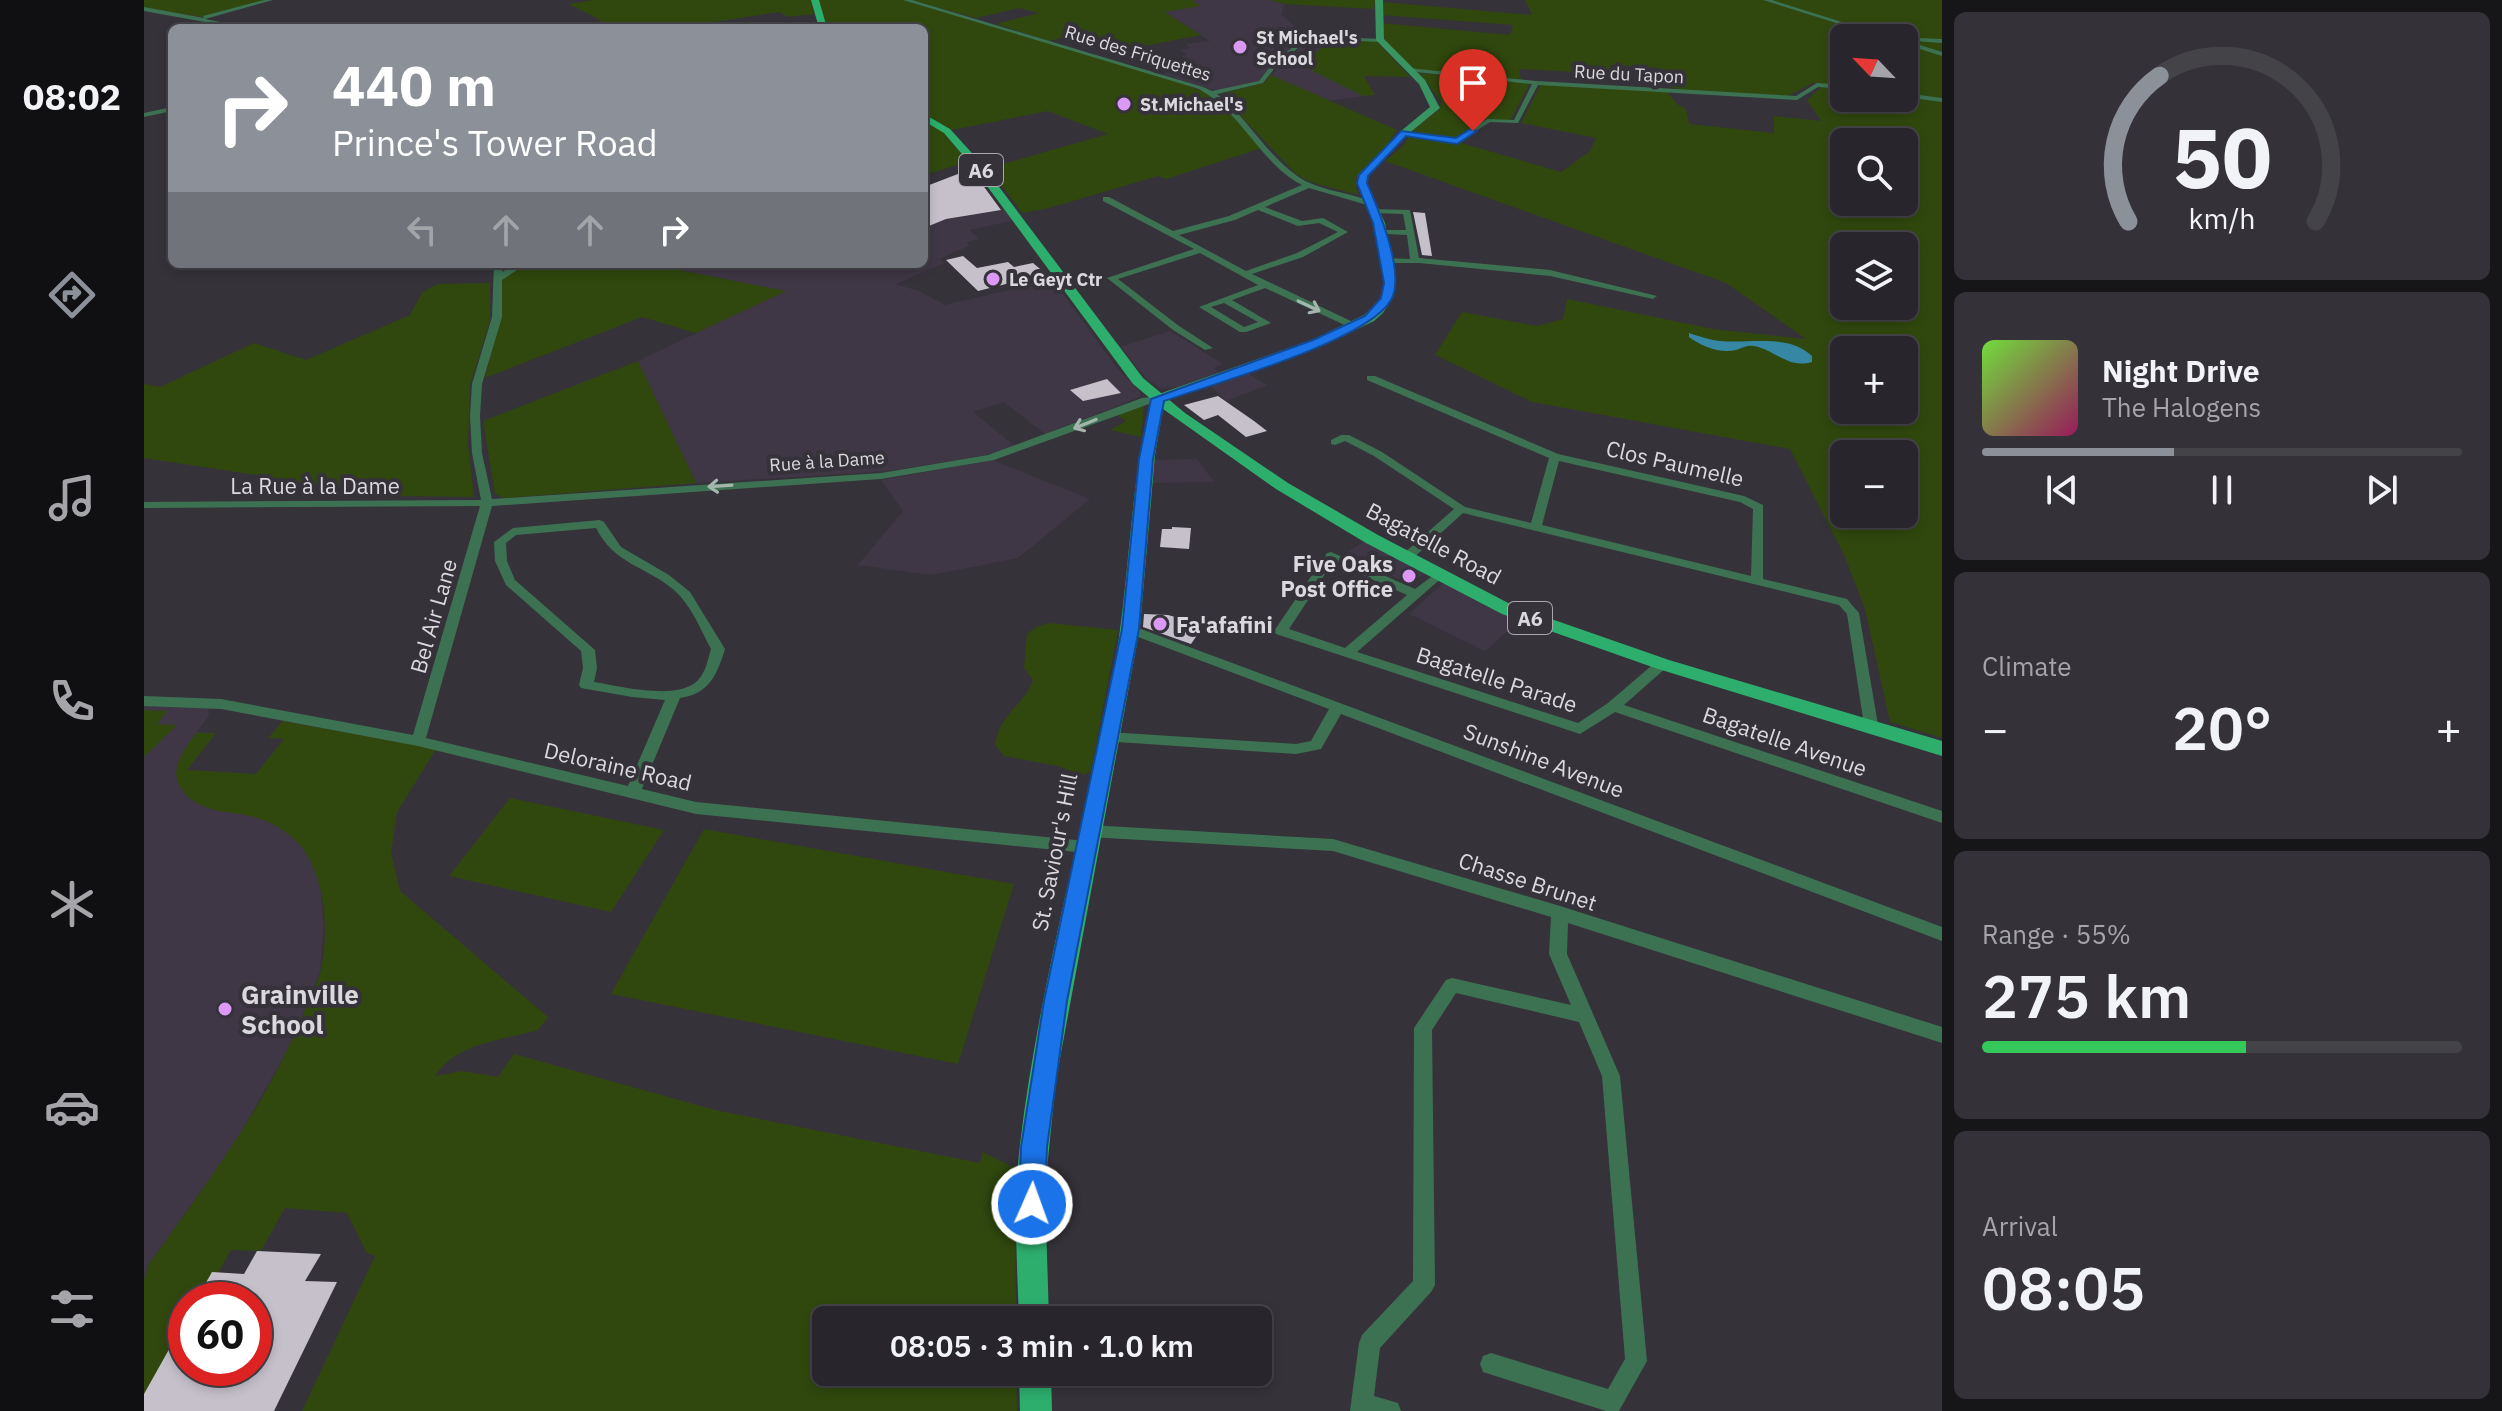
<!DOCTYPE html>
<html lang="en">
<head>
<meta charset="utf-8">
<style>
  body { margin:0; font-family:"IBM Plex Sans",sans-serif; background:#343238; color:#f1f3f6; height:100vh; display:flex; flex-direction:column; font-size:30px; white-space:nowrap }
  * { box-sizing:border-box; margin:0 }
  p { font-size:26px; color:#a5a5a9 }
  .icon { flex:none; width:44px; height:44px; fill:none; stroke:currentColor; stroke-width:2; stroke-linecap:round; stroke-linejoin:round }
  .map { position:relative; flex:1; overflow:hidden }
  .details { display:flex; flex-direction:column; gap:12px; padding:12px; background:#161518; width:560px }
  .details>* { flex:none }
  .hud { position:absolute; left:24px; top:24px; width:760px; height:244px; border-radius:12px; box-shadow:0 4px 12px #0003,0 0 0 2px #444348; background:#8c9099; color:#fff; overflow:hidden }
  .needle { width:52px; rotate:295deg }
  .buttons { position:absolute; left:1686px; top:24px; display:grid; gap:16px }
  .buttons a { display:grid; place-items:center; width:88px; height:88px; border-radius:12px; background:#28262c; box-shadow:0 4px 12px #0003,0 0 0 2px #444348; font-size:40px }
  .speed { position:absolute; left:24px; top:1282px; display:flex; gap:16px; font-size:40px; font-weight:700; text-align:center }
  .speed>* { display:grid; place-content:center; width:104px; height:104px; border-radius:50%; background:#28262c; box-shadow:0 4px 12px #0003,0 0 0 2px #444348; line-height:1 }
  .speed .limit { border:12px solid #d22; background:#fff; color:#111 }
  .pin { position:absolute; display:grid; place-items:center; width:68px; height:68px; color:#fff; margin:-82px -34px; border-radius:50% 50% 50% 0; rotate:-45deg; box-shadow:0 0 8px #0007 }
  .pin .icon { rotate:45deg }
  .me { position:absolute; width:88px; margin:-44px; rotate:2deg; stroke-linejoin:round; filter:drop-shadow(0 0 6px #0008) }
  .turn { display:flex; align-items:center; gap:28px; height:168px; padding:0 32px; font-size:36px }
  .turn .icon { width:104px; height:104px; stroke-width:2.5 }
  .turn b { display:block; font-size:56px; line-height:68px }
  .lanes { display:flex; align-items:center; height:76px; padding:0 32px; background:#0003; justify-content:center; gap:40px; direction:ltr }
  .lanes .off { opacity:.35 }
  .big { font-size:60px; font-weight:600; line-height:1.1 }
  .details .card { flex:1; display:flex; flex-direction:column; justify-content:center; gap:12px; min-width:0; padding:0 28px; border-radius:12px; background:#343238 }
  .details .dial { align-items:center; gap:0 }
  .dial svg { height:208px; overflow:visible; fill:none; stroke:#444348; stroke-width:7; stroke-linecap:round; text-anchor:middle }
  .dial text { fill:#f1f3f6; stroke:none }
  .song { display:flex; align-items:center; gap:24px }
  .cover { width:96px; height:96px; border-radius:12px; background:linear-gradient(135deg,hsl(100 70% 55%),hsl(330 70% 35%)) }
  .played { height:8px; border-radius:4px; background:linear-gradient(90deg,#8c9099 40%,#444348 40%) }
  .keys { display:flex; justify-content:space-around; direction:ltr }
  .heat { display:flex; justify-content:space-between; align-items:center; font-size:44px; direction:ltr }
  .charge { height:12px; border-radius:6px; background:linear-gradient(90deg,#34c759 55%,#444348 0) }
  .trip { position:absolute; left:668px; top:1306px; width:460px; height:80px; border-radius:12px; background:#28262c; box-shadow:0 4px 12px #0003,0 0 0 2px #444348; font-weight:600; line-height:80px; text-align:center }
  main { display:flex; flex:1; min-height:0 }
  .menu { display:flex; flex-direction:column; width:144px; justify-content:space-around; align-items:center; background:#100f12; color:#a5a5a9 }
  .menu .icon { width:56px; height:56px }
  .menu .on { color:#8c9099 }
  .menu b { font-size:36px; color:#f1f3f6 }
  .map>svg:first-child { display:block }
  .built { fill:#3f3745 }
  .green { fill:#30480e; fill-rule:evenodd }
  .water { fill:#3587a4 }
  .building { fill:#c5c0ca }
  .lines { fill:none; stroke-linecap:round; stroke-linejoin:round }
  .street { fill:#3c7252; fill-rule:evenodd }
  .secondary { fill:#389461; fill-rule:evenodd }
  .primary { fill:#2dae6d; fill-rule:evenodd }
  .oneway { stroke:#a4b5ad }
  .route { fill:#1a73e8; stroke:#114b97; stroke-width:2 }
  .poi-dot { fill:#db99f5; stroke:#36323a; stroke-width:3 }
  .labels { text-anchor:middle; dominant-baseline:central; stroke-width:8; stroke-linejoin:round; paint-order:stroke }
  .far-poi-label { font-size:18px; font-weight:bold; fill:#dcd9de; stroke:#36323a; text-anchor:start }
  .far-street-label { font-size:18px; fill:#dcd9de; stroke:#36323a }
  .shield { fill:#36323a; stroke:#aaa7ad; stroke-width:2 }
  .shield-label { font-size:20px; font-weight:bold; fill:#dcd9de }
  .street-label { font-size:22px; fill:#dcd9de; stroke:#36323a }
  .poi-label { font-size:22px; font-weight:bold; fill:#dcd9de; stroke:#36323a; text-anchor:end }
  .near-poi-label { font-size:26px; font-weight:bold; fill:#dcd9de; stroke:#36323a; text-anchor:start }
</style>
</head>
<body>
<main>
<nav class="menu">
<b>08:02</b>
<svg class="icon on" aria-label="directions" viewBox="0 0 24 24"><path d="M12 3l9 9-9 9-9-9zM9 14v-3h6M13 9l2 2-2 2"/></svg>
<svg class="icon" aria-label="music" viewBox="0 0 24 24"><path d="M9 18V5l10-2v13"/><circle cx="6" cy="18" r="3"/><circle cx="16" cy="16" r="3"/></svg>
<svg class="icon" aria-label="phone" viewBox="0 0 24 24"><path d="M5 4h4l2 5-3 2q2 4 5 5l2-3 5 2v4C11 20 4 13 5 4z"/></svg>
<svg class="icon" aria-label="climate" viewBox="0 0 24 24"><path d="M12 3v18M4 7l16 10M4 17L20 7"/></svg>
<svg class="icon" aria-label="car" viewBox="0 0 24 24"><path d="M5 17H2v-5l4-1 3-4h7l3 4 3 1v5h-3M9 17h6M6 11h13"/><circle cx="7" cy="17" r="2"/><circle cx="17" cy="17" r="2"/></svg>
<svg class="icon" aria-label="filters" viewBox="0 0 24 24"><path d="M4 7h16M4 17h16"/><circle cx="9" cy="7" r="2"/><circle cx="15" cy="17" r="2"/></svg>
</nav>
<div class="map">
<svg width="1798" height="1411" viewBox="0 0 1798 1411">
  <rect width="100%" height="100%" fill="#36323a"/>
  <!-- built -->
  <path class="built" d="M1048,0H1126L1141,4L1137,14L1161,36L1115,81L1072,91L1019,74L1044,60L1037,57L1043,54L1035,50L1047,48L1042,44L1066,41L1019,11L1055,5Z
    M1165,38L1205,40L1182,43L1160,66L1219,96L1184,101L1127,75Z
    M861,209L871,220L825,230L836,239L823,242L825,246L795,259L800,263L752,284L775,291L801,305L909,280L972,367L996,392V397L901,434L860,402L829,412L872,447L837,456L744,471L552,483L494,361L641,291L514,266L780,264V228L802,219Z
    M1026,331L1079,364L1069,368L1075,372L1035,387L1016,388L1002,378L976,347Z
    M1100,371L1123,385L1082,401L1067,386Z
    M1053,459L1070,482L1008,483L1010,460Z
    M848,460L946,499L874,558L787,575L714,565L759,511L737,480Z
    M1223,540L1282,573L1264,584L1204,552Z
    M1300,582L1375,621L1341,651L1265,614Z
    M0,704L64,707L65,715L53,732L72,733L43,770L112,774L140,739L124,738L139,721L292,749L253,812L247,853L176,885L180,926L176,972L146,1046L89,1146L5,1264L0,1279Z"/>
  <!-- green -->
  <path class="green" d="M0,0H123L58,17L0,8Z
    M449,0H667L670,14L644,17L635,12L531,28H415L458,21L425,4Z
    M675,0H760L994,68L1067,94L1118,148L1022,179L1014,176L905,208L878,213L845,168L964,134L904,111L808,130L780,114V28C745,28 717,23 682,25Z
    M766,0H1048L1056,6L1020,12L1057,35L995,47L933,34L905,41L852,24L895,13L875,8L832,18Z
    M1126,0H1231L1230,9L1141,4Z
    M1381,0H1620L1631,4L1624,0H1798V53L1760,40L1765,39L1745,37L1635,5L1741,38H1700V86L1669,83L1643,96L1535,90L1525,86L1515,68L1466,65L1468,74L1375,69L1377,80L1269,69L1241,40L1237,23L1366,35L1369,25L1237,15L1238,2L1388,15Z
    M1205,40L1232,41L1266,77L1220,76L1231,95L1219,96L1159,66L1182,42Z
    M1760,44L1798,55V99L1760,94Z
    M1275,73L1386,83L1366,121L1341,119L1312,140L1268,131L1296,109L1297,101Z
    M1127,75L1253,130L1239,151L1212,177V188L1215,195L1166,182L1152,174L1076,94L1120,83Z
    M1397,84L1523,92L1533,104L1542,109L1545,124L1630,133V116L1677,121L1663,100L1677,87L1700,88V98L1760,96L1798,102V738L1746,722L1721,609L1701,557L1646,449L1388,402L1291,355L1318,312L1393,326L1419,319L1423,299L1569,329L1662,339L1582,283L1241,161L1260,145L1265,136L1270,135L1317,143L1417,172L1446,151L1452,138L1377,123ZM1700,142H1760V202H1700ZM1700,246H1760V306H1700ZM1700,350H1760V410H1700ZM1700,454H1760V514H1700Z
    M780,120L798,130L824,162L780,175Z
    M384,264H517L515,266L642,291L552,333L498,317L341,378L356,318L358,279Z
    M346,283V321L326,385L324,445L330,497L251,496L0,458V384L16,387L110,343L162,360L266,315L278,293L293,284Z
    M494,361L552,483L361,498L351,494L339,421Z
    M992,406H1000L997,437L966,430L982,421L972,414Z
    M905,623L974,630L947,771L939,775L913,766L860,756L851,745C856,712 881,705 889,680L880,668L883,634L892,627Z
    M0,710L23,711L13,724L33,725L0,757Z
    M139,721L292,749L253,812L247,853L256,891L404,1017L394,1030C359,1040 312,1043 291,1076L318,1071L354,1077L370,1054L571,1110L836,1163L838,1152L871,1168L872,1320H682V1372H872L873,1411H158L231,1256L223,1253L203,1213L141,1208L117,1251L87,1250L59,1300H42V1330L0,1405V1279L5,1264C62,1184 123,1104 160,1012C165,999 172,986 176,973C185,938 182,886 163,855C152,837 136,826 116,819C89,809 58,816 39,791C23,770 39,752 52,733H72L43,770L112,774L140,739L124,738Z
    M366,798L520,830L467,912L305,876Z
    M560,829L870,884L814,1064L467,994Z"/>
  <!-- water -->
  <path class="water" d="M1545,333C1555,336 1565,340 1576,341C1605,344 1645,333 1668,356V362C1643,369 1632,350 1610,346C1602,345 1599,348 1592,350C1576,354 1557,346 1545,337Z"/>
  <!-- building -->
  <path class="building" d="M827,169L857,210L802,219L780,228V187Z
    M1269,212L1281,213L1288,256L1278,255Z
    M819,256L833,268L864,262L870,267L889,263L902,274L834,291L802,260Z
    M963,379L977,393L939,401L926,390Z
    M1074,396L1110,421L1123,431L1102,437L1074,415L1060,420L1040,405Z
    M1028,527L1047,528L1045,549L1016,547L1018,529H1028Z
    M1000,614L1024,615L1060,625L1047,644L999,627Z
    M113,1251L177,1254L161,1281L193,1282L130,1411H0V1394L42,1319V1368H110V1300H52L68,1272L100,1274Z"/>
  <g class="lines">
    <!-- street -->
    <path class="street" d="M120,0H129L61,19L106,28H94L0,11V7L60,18L59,16Z
      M759,0H768L1059,87L1068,91L1115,81L1126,67L1161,36L1238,39L1236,42L1164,39L1130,69L1119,83L1073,94C1103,117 1121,153 1152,175C1176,193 1209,191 1234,205L1230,207L1165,188L1121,207L1158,221L1179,218L1204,232L1159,257L1108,274L1213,324V328H1207L1121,288L1088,300L1127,323L1102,332H1096L1055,307L1114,285L1056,253L974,279L1035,326L1069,348L1061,350L1029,330L963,278L1050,249L959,201V197H965L1029,231L1085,216L1158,185C1117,164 1100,115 1055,89ZM1114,210L1154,226L1175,223L1194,232L1153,253L1102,271L1035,235L1091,220ZM1080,303L1114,322L1100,327L1067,307Z
      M1619,0H1628L1749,38H1740Z
      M679,23L677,26L648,28L651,26Z
      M1772,38L1798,39V43L1770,41Z
      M1760,40L1798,52V56L1760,44Z
      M1264,68L1392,81L1652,96L1673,83L1700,85V89L1674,87L1653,100L1394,85L1374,123L1346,122L1313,143L1257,133L1260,131L1312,139L1343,119L1370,120L1388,84L1262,71Z
      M1760,93L1798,98V102L1760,97Z
      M28,107V111L0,117V113Z
      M1228,209L1266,210L1275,258L1406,270L1513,296L1509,299L1406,276L1275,263H1238V259L1241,258L1266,259L1263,235L1242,234L1238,232L1242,230H1262L1259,214L1231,213L1227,211Z
      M350,264H358V272L372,264H382L358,280V317L338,384L336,416L338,453L348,499L737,473L844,455L998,398L1014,396L1019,399L850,460L737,479L348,506L282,738L484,786L521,700L488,697L437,688L435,685L439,668L437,651L362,585L351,561L350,542L369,528L456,520L460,522L477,547L525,575L546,592L581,649C573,675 565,694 536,698L498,789L552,802L942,841L948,843L950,847L948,851L942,853L552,814L274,746L77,709L0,706V696L77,699L269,735L336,506L0,508V502L337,500L328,453L326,416L328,384L348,317ZM452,528C471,565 502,566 530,590C548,606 556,629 567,649C564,659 562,671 555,679C536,702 476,686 450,682L453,668L451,650L371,580L363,561L362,543L372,535Z
      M1223,376H1231L1414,454L1600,496L1619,505V579L1703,599L1715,613L1734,725L1732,728L1727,730L1720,725L1703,614L1695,605L1319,513L1267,560H1259L1257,557L1259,554L1310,509L1230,456L1201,441L1191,445L1187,444V440L1197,435H1205L1238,452L1321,507L1387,523L1405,458L1223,380ZM1415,461L1596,502L1609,509L1607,576L1398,525Z
      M1187,552L1271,589L1295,571L1301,575L1213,652L1434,723L1464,703L1513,661H1523L1525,664L1523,667L1480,705L1798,811V823L1471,712L1436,734L1132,634L1130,631L1132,628L1183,553ZM1189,562L1263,595L1201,648L1145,629Z
      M986,625L1798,927V941L1197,714L1177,749L1152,754L959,741L957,737L959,733L964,732L1152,744L1167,741L1185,709L981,632L979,629Z
      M945,825L1189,839L1416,906L1798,1027V1043L1424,923L1423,954L1476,1076L1503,1361L1475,1411H1462L1339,1372L1336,1364L1339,1356L1347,1353L1464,1389L1481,1359L1458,1076L1435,1022L1312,993L1288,1030L1291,1285L1287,1292L1236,1348L1230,1396L1254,1403L1257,1411H1206L1215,1343L1218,1335L1269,1281L1270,1028L1302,980L1308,978L1427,1005L1405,954L1407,917L1189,851L945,837L940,835L937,831L940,827Z"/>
    <!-- secondary -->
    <path class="secondary" d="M1231,0H1239L1240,39L1281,80L1296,108L1263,135L1224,176L1223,183L1241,223L1252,283L1248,299L1239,313L1230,321L1178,346L1019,402H1009V396L1168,340L1220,315L1229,307L1236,299L1240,283L1229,223L1213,183L1214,175L1257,131L1286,107L1275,84L1232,40Z"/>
    <!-- primary -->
    <path class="primary" d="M667,0H675L683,28H675Z
      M780,114L806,129L837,163L999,378L1041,413L1144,483L1234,535L1370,606L1525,660L1798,741V756L1511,668L1358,614L1222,543L1132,489L1019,409L1011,455L996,627L912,1080L901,1188L905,1320H875C873,1262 869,1203 876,1144C895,986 939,832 969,675C986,583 985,489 1007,399L989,384L829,167L800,133L780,121Z
      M875,1372H907L908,1411H876Z"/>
  </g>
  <!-- one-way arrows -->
  <defs><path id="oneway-shaft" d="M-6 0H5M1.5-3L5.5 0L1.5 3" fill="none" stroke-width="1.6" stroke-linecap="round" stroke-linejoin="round" transform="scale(2)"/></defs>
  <g class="oneway">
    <use href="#oneway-shaft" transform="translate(1165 306) rotate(25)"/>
    <use href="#oneway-shaft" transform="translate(941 424) rotate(158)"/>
    <use href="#oneway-shaft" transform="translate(576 486) rotate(176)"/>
  </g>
  <!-- route -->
  <path class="route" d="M1326,129L1333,131L1313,144L1262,136L1224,176L1223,183C1234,208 1262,274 1247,300C1224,341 1069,384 1020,401L1009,459L995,629L923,1001L903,1147L901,1204L897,1213L888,1217L879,1213L875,1204L877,1147L900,1001L978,629L995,459L1007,399L1169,340L1221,316L1237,298L1240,283L1229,223L1213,183L1215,175L1257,131L1312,138Z"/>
  <!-- markers -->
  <g class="poi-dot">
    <circle cx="1096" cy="47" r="8"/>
    <circle cx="980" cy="104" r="8"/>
    <circle cx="849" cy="279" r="8"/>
    <circle cx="1265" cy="576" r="8"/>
    <circle cx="1016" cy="624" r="8"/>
    <circle cx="81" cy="1009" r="8"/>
  </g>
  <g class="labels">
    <!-- far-poi labels -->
    <g class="far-poi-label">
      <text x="1112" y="37">St Michael's<tspan x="1112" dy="21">School</tspan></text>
      <text x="996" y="104">St.Michael's</text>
      <text x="865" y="279">Le Geyt Ctr</text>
    </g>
    <!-- far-street labels -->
    <g class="far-street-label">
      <text transform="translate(994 53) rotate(17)">Rue des Friquettes</text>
      <text transform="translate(1485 74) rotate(3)">Rue du Tapon</text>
      <text transform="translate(683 461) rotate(-4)">Rue à la Dame</text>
    </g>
    <!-- shield labels -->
    <g class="shield">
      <rect x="815" y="154" width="44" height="32" rx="6"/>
      <rect x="1364" y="602" width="44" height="32" rx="6"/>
    </g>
    <g class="shield-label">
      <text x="837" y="170">A6</text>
      <text x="1386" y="618">A6</text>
    </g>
    <!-- street labels -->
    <g class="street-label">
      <text transform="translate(1531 463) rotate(13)">Clos Paumelle</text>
      <text x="171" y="485">La Rue à la Dame</text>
      <text transform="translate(1290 543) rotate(28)">Bagatelle Road</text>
      <text transform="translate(289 616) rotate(-74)">Bel Air Lane</text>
      <text transform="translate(1353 679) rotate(18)">Bagatelle Parade</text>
      <text transform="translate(1641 741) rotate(19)">Bagatelle Avenue</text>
      <text transform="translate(1400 760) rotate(21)">Sunshine Avenue</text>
      <text transform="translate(474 766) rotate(13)">Deloraine Road</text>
      <text transform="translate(910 852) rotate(-79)">St. Saviour's Hill</text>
      <text transform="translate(1384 881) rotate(18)">Chasse Brunet</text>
    </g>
    <!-- poi labels -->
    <g class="poi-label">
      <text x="1249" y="563">Five Oaks<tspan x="1249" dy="25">Post Office</tspan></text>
      <text x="1032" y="624" text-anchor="start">Fa'afafini</text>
    </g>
    <!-- near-poi labels -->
    <g class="near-poi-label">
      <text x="97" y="994">Grainville<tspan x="97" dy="30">School</tspan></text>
    </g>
  </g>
</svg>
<div class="buttons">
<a><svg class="needle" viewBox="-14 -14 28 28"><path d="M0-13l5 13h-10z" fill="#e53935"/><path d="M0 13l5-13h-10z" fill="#a5a5a9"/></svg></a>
<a><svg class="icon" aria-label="search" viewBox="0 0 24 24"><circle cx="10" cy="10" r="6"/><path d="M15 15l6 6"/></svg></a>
<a><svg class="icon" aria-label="layers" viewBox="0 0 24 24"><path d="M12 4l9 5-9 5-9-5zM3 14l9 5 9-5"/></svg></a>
<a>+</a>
<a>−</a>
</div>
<div class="speed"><div class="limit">60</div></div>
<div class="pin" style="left:1329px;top:131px;background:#d93025"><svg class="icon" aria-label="arrive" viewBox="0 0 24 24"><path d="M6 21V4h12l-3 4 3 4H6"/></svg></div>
<svg class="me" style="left:888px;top:1204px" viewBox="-20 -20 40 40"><circle r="17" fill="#1a73e8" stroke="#fff" stroke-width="3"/><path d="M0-11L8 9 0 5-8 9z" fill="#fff"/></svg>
<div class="trip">08:05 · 3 min · 1.0 km</div>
<div class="hud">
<div class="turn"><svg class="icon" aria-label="right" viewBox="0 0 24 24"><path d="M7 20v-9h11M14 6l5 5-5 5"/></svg><div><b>440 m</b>Prince's Tower Road</div></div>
<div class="lanes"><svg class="icon off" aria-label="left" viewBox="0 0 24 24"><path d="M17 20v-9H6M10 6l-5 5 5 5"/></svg><svg class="icon off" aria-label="ahead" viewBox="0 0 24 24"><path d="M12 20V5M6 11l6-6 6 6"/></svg><svg class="icon off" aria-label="ahead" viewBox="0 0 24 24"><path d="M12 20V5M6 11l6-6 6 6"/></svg><svg class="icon" aria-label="right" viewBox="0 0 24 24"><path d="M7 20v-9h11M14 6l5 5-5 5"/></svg></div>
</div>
</div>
<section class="details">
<div class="card dial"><svg viewBox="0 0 100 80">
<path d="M14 69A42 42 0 1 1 86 69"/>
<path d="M14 69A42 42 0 0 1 26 13" stroke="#8c9099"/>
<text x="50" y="56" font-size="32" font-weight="700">50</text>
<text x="50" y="72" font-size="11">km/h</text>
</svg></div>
<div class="card">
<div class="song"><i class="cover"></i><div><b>Night Drive</b><p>The Halogens</p></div></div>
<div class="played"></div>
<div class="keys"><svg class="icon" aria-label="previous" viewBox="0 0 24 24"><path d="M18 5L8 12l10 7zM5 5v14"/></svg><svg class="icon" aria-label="pause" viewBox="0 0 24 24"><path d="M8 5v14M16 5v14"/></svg><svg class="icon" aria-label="next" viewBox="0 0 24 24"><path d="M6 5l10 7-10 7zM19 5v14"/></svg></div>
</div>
<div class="card"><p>Climate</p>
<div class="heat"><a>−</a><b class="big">20°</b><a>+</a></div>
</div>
<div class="card"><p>Range · 55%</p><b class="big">275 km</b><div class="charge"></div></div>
<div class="card"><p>Arrival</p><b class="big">08:05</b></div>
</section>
</main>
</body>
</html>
